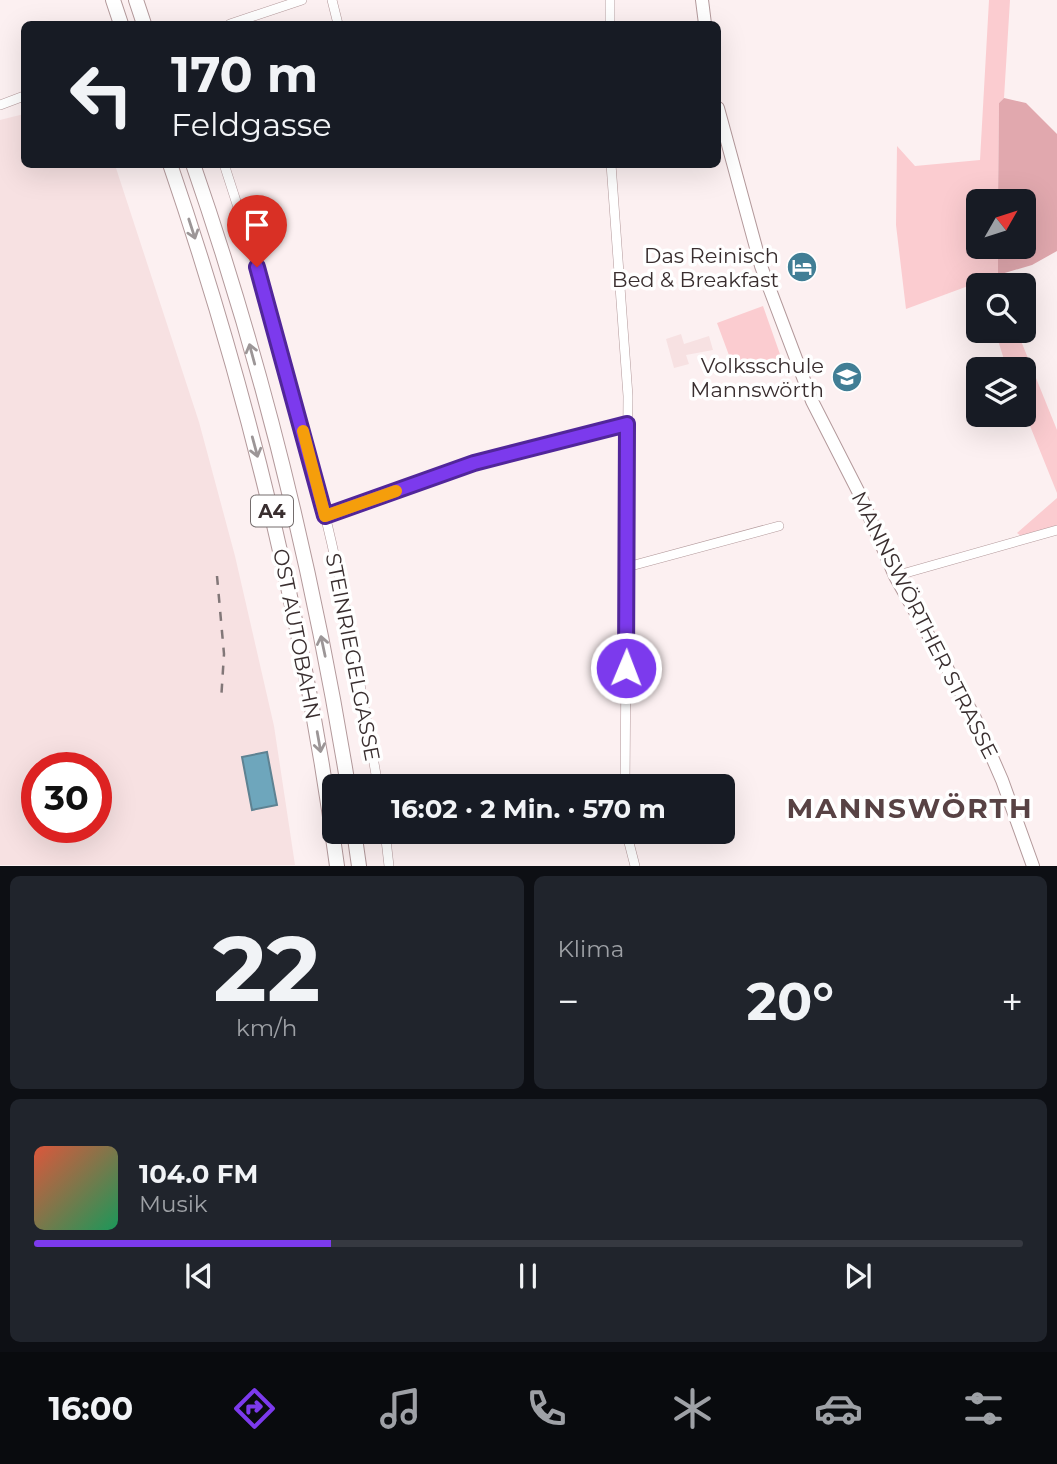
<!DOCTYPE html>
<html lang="de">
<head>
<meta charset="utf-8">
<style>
  body { margin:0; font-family:Montserrat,sans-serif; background:#20242c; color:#f1f3f6; height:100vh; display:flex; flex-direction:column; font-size:26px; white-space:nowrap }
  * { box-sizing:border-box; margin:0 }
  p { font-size:23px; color:#9ea1a6 }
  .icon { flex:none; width:38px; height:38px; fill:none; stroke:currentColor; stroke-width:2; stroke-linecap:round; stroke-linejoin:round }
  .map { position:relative; height:866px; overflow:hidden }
  .sheet { display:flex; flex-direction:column; gap:10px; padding:10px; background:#0d0f14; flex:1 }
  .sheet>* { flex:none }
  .guide { position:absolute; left:21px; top:21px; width:700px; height:147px; border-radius:10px; box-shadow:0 7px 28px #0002; background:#171b24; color:#f1f3f6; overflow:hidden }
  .needle { width:46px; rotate:51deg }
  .fabs { position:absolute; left:966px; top:189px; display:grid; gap:14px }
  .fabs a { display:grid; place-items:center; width:70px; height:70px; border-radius:10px; background:#171b24; box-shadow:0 7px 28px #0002; font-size:35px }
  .speed { position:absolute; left:21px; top:752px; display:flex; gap:14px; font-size:35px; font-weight:700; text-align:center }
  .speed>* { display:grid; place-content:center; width:91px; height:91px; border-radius:50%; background:#171b24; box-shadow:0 7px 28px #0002; line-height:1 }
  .speed .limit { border:10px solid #d22; background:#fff; color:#111 }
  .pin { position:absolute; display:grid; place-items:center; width:60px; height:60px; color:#fff; margin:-72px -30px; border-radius:50% 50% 50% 0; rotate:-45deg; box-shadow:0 0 7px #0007 }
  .pin .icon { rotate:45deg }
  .me { position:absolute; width:77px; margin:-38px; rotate:1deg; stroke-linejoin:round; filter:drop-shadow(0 0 5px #0008) }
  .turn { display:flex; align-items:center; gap:24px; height:147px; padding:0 35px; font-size:32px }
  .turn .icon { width:91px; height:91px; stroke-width:2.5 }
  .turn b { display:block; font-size:49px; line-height:60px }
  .big { font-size:52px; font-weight:700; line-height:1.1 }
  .sheet .card { flex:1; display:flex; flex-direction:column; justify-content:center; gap:10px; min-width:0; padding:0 24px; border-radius:10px; background:#20242c }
  .sheet .dial { align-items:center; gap:0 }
  .dial b { font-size:91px; line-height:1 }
  .song { display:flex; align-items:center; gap:21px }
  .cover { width:84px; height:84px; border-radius:10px; background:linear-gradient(135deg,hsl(10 70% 55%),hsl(150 70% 35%)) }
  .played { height:7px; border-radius:4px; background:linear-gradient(90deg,#7c3aed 30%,#363941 30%) }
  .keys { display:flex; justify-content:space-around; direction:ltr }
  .heat { display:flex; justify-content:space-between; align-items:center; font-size:38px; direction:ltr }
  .sheet .tiles { flex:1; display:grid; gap:10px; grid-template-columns:1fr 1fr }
  .card:last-child { grid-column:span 2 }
  .trip { position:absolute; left:322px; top:774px; width:413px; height:70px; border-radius:10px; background:#171b24; box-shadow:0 7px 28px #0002; font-weight:700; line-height:70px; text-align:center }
  .tab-bar { display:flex; height:112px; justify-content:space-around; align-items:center; background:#090b0e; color:#9ea1a6 }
  .tab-bar .icon { width:49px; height:49px }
  .tab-bar .on { color:#7c3aed }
  .tab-bar b { font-size:32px; color:#f1f3f6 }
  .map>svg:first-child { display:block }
  .built { fill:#f7e1e2; fill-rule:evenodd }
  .green { fill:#fbccd0 }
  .forest { fill:#e1a8ae }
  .water { fill:#6ea6bc; stroke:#5e8292; stroke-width:2 }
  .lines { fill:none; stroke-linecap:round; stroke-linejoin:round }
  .minor-casing { stroke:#b3999b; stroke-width:10 }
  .major-casing { stroke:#b3999b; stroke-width:14 }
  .highway-casing { stroke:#b3999b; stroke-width:16 }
  .minor { stroke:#fff; stroke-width:9 }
  .major { stroke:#fff; stroke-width:12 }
  .highway { stroke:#fff; stroke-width:14 }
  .rail { stroke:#827778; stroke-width:2.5; stroke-dasharray:9 9; stroke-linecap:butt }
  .oneway { stroke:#9c9697 }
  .route-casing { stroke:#51269a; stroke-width:18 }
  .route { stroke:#7c3aed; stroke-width:12 }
  .slow { stroke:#f59e0b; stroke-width:12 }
  .labels { text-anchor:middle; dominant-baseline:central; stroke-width:7; stroke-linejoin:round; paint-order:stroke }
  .shield { fill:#fff; stroke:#746d6d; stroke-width:2 }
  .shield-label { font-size:19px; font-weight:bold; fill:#392e2f }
  .poi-label { font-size:21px; fill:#392e2f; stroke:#fff; text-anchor:end }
  .street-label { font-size:21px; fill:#392e2f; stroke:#fff }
  .district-label { font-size:28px; font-weight:bold; letter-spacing:2px; fill:#584244; stroke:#fff }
</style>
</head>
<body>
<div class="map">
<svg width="1057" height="866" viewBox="0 0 1057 866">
  <rect width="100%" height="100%" fill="#fcf0f1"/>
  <!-- built -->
  <path class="built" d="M24,114V164L115,165L199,422L235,556L274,726L295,865H0V120ZM37,768H96V828H37Z
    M681,334L684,344L709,336L713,350L686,355L689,364L674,368L666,339Z"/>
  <!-- green -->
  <path class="green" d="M989,0H1010L1004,98L999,103L998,201H978V247H998V275L1004,285H981L979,282L906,309L896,225L897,146L915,166L980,160Z
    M763,306L781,357L740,373L734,357L730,358L717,323Z
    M995,331H1017L1057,430V493L1024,411V369H1007Z
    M1057,498V526L1024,538L1017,533Z"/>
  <!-- forest -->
  <path class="forest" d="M1004,98L1026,103L1057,134V251L1032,265L998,275V247H1024V201H998L999,103Z"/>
  <!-- water -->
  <path class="water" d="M267,752L277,805L252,810L242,757Z"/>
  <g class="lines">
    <!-- minor casing -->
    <g class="minor-casing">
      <path id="minor" d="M332,0L338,24
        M230,24L302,0
        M610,24V0
        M0,105L24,96
        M224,164C262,280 297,397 325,515C347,605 362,695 378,786
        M611,164L628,396L625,786
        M325,516L474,463L627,424
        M627,567L779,526
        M895,576L1057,530
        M385,831L389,866
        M626,831L635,866"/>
    </g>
    <!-- major casing -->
    <g class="major-casing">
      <path id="major" d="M702,0L705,24
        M718,108L761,266L812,401L860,495L895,576L974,716L1002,780L1033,866"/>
    </g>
    <!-- highway casing -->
    <g class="highway-casing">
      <path id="highway" d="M113,0L121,24
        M136,0L144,24
        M170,164C248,392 305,627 337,866
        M193,164C263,366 314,575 348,786
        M354,831L359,866"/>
    </g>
    <!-- minor -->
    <use href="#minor" class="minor"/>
    <!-- major -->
    <use href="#major" class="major"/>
    <!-- highway -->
    <use href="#highway" class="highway"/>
    <!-- rail -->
    <path class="rail" d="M217,576L224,654L221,701"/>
  </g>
  <!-- one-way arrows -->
  <defs><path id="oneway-shaft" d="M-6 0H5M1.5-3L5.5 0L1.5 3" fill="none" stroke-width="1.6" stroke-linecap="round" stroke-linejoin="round" transform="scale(1.75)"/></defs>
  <g class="oneway">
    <use href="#oneway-shaft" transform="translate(192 229) rotate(72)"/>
    <use href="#oneway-shaft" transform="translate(252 354) rotate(-105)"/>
    <use href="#oneway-shaft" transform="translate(255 447) rotate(75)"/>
    <use href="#oneway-shaft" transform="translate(323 646) rotate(-102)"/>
    <use href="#oneway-shaft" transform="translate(319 742) rotate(80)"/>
  </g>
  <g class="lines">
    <!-- route casing -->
    <g class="route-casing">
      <path id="route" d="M257,267L325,516L474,463L627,424L626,668"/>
    </g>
    <!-- route -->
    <use href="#route" class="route"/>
    <!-- slow -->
    <path class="slow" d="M303,431L325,516L396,491"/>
  </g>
  <!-- icons -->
  <defs>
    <g id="hotel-disc" transform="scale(1.575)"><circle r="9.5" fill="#417e95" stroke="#fff"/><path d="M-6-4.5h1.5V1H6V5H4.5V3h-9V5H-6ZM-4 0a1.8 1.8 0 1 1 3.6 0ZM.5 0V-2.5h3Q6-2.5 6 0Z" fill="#fff"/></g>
    <g id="school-disc" transform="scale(1.575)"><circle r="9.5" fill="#417e95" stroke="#fff"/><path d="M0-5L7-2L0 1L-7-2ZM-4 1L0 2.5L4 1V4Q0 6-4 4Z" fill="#fff"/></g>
  </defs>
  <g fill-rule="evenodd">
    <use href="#hotel-disc" x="802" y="267"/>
    <use href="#school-disc" x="847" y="377"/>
  </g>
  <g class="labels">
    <!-- shield labels -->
    <rect class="shield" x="251" y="495.5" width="42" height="31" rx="5"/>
    <g class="shield-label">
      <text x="272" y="511">A4</text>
    </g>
    <!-- poi labels -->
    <g class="poi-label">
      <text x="779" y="255">Das Reinisch<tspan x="779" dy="24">Bed &amp; Breakfast</tspan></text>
      <text x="824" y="365">Volksschule<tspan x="824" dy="24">Mannswörth</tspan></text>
    </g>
    <!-- street labels -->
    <g class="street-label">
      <text transform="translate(925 625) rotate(63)">MANNSWÖRTHER STRASSE</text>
      <text transform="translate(297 634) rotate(79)">OST AUTOBAHN</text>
      <text transform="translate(353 657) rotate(79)">STEINRIEGELGASSE</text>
    </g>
    <!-- district labels -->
    <g class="district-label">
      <text x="910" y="808">MANNSWÖRTH</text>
    </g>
  </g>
</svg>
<div class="fabs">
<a><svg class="needle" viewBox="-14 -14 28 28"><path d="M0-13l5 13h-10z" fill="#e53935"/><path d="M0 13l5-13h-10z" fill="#9ea1a6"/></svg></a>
<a><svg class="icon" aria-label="search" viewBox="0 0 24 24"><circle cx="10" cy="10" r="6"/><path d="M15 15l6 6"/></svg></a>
<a><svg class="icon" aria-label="layers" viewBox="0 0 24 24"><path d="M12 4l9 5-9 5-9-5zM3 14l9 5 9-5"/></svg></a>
</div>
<div class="speed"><div class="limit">30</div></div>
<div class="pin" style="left:257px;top:267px;background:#d93025"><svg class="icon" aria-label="arrive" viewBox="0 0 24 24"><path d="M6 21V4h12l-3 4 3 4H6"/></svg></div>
<svg class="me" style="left:626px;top:668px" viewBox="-20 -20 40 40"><circle r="17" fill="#7c3aed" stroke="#fff" stroke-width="3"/><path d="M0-11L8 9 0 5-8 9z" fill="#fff"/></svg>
<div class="trip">16:02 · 2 Min. · 570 m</div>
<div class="guide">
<div class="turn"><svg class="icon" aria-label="left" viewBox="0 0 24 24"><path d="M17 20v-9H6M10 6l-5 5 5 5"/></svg><div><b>170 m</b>Feldgasse</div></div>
</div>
</div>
<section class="sheet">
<div class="tiles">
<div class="card dial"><b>22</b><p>km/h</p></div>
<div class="card"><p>Klima</p>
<div class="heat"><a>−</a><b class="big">20°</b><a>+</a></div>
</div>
<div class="card">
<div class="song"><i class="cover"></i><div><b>104.0 FM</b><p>Musik</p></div></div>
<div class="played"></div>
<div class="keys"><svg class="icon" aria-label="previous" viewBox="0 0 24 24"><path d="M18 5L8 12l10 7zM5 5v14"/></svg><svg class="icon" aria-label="pause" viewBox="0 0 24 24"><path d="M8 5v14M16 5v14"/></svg><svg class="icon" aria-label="next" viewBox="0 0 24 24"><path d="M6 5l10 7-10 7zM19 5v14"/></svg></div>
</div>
</div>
</section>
<nav class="tab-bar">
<b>16:00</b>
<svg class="icon on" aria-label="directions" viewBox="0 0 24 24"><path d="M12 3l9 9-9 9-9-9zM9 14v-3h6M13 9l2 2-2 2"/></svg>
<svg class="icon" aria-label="music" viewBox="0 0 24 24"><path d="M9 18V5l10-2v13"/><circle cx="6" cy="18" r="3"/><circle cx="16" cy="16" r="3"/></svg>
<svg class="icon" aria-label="phone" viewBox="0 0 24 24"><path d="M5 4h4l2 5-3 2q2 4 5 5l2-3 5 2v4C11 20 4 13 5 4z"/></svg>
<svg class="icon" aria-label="climate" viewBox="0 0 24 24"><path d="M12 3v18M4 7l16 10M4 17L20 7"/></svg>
<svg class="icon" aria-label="car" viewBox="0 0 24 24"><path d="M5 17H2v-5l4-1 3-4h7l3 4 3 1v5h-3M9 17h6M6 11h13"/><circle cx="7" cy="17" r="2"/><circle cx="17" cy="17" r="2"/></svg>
<svg class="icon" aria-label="filters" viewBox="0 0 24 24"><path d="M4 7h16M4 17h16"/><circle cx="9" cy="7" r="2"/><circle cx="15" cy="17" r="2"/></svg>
</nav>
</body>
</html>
